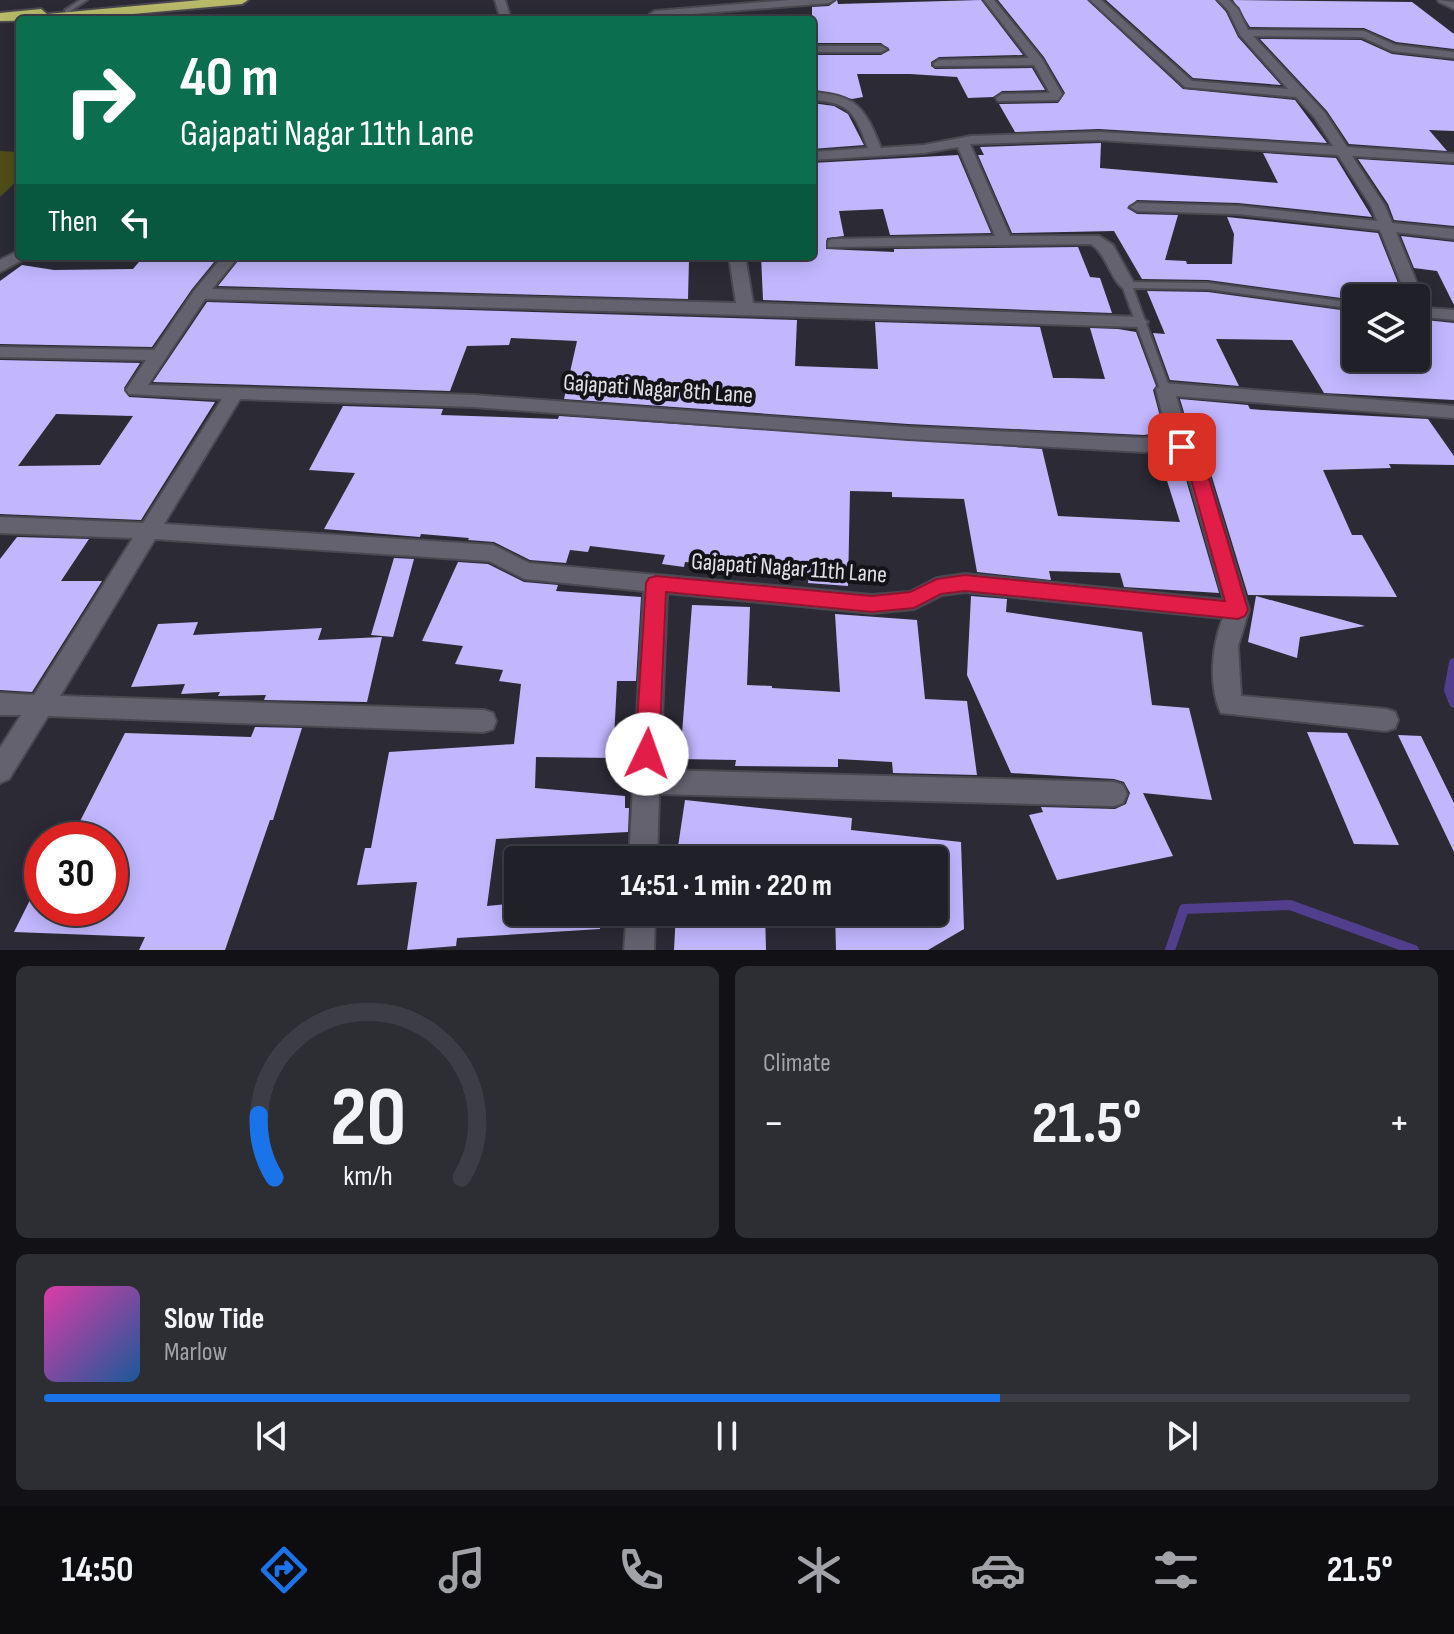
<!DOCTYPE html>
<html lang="en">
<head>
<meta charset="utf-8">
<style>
  body { margin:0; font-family:"Sofia Sans Condensed",sans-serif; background:#2d2d34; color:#f1f3f6; height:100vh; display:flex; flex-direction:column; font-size:30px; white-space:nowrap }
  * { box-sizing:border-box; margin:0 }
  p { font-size:26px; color:#a2a3a8 }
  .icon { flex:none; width:44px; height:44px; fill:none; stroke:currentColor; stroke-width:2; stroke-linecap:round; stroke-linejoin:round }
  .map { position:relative; height:950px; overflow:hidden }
  .sheet { display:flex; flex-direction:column; gap:16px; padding:16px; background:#121216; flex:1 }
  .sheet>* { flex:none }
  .guide { position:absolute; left:16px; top:16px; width:800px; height:244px; border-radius:8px; box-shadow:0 4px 20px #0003,0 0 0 2px #3d3e45; background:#0b6e4f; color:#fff; overflow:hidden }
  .buttons { position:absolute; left:1342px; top:284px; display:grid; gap:16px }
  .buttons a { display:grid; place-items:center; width:88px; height:88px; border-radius:8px; background:#202028; box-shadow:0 4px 20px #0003,0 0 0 2px #3d3e45; font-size:40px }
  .speed { position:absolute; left:24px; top:822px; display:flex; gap:16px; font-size:40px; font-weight:700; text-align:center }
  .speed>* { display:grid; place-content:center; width:104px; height:104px; border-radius:50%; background:#202028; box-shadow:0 4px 20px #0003,0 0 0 2px #3d3e45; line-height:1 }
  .speed .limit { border:12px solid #d22; background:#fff; color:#111 }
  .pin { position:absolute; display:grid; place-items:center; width:68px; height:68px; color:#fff; margin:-34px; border-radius:16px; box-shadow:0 4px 12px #0006 }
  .me { position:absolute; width:88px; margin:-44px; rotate:3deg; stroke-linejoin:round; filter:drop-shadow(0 0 6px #0008) }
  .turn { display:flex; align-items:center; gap:28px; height:168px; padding:0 32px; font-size:36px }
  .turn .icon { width:104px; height:104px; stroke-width:2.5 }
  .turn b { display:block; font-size:56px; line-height:68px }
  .then { display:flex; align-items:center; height:76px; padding:0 32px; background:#0003; gap:16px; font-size:30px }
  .big { font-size:60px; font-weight:700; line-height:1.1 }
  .sheet .widget { flex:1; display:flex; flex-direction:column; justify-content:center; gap:12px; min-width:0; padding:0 28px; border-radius:12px; background:#2d2d34 }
  .sheet .dial { align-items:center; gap:0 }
  .dial svg { height:208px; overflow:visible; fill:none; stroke:#3d3e45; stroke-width:7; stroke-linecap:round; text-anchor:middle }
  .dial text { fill:#f1f3f6; stroke:none }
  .song { display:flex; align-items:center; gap:24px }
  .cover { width:96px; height:96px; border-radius:12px; background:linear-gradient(135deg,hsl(320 70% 55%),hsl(210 70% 35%)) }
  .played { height:8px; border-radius:4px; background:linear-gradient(90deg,#1a73e8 70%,#3d3e45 70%) }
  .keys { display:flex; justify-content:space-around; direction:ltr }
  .heat { display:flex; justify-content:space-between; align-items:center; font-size:44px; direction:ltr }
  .sheet .tiles { flex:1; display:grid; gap:16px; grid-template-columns:1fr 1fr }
  .widget:last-child { grid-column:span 2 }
  .trip { position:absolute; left:504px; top:846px; width:444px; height:80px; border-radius:8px; background:#202028; box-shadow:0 4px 20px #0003,0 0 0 2px #3d3e45; font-weight:700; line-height:80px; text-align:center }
  .dock { display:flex; height:128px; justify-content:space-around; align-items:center; background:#0d0d10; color:#a2a3a8 }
  .dock .icon { width:56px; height:56px }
  .dock .current { color:#1a73e8 }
  .dock b { font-size:36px; color:#f1f3f6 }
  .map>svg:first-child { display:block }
  .green { fill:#4e4f18 }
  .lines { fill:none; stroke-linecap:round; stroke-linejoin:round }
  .stream { stroke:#513e8d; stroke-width:10 }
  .building { fill:#c2b7ff; fill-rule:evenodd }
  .lane-casing { stroke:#4a4851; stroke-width:4 }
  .street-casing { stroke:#4a4851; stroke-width:4 }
  .highway-casing { stroke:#4a4851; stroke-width:4 }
  .lane { fill:#64626f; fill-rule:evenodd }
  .street { fill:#64626f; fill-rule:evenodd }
  .highway { fill:#b9bb6a; fill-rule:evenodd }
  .route { fill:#e11d48; stroke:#92132f; stroke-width:2 }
  .labels { text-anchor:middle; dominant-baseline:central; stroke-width:8; stroke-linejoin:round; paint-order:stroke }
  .street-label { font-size:24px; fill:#e2e1e9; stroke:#141318 }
</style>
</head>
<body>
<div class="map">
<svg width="1454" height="950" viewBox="0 0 1454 950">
  <rect width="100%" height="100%" fill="#2b2a35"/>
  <!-- green -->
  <path class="green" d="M0,151L20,152V178L0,197Z"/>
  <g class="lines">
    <!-- stream -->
    <path class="stream" d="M1454,663L1449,690L1454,703
      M1170,950L1184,909L1290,905L1414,950"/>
  </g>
  <!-- building -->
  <path class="building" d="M837,0L838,4L981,0L1023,55L939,57L931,62V66L935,69L1032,68L1045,90L1002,91L993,97L968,98L957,77L910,74H857L863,97L852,99L812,89V55H881L890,50L881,43H812V7L829,6Z
    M998,0H1087L1183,89L1295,100L1327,143L1099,129L1015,132L999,104L1058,103L1065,93L1044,57Z
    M1106,0H1215L1226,12L1238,37L1281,85L1193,78Z
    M1233,0L1412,2L1454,34V49L1396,42L1364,28L1250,27Z
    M1260,39L1361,40L1392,54L1454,61V131L1429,130L1447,151L1349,144L1327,111Z
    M812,103L834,106L848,114L864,145L812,149Z
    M1101,143L1100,168L1278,183L1263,153L1336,158L1372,217L1238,203L1137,200L1127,208L1137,214L1178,215L1165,260L1186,261L1187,264H1232L1234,234L1227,217L1378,233L1404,298L1356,300L1208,280L1142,279L1114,231L1012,233L978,155H984L980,147Z
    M958,155L991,233L890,235L883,209L839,211L844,236L827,238L826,249L894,252V249L1078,247L1090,277L1100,278L1112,313L763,300L761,256H812V163Z
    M1358,159L1454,165V226L1394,220L1388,204Z
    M1401,236L1454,242V305L1437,271L1414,268Z
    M144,256H219L192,289L152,347L0,344V281L22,265L54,270L133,269Z
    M242,256H374L373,259L678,256V259H689L688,299L218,286Z
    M1147,291L1208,292L1356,312V358H1416V319L1454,323V400L1324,393L1292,340L1216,339L1239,386L1170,380L1153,333L1165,334Z
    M207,302L797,320L795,366L878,369L875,322L1040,327L1053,378H1069L1105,379L1090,328L1118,329L1136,332L1156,386L1153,390L1163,428L1160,432L1144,435L908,424L564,399L577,341L511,338L509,345L467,346L450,391L153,382Z
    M0,360L140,363L124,388L129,397L215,402L141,520L0,514ZM56,414L133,416L100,465L18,466Z
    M1180,399L1248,405L1250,409L1262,410L1428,419L1454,456V465L1389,464L1391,468L1323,470L1352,535H1362L1397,597L1248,595L1208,464L1198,446L1186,435L1189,429Z
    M343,406L443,409L441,415L558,419L559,416L1042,449L1058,516L1180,522L1158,452L1169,449L1182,466L1219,593L1124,587L1120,573L1049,571L1051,580L977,572L964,499L892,497V492L850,491L848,586L808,583L809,573L685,562L684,567L662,564L665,555L590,546L588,552L570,550L566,563L530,560L494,542L468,540L469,538L421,534L420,537L324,529L355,473L309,470Z
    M17,537L89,539L61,581H102L32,692L0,690V559Z
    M394,558L414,559L393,637L371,635Z
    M458,562L488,564L524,582L558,585L556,591L641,597L636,681H617L613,758L536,757L535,788L625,796V808H629L628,832L496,839L487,906L518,903V912H599L600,929L457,938L456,946L407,950L417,882L357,885L365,848H371L389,752L514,744L521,684L499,681L503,670L455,664L463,646L422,641Z
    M971,596L1007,599L1006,612L1142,632L1152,705L1189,708L1212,800L1143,793L1173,856L1057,880L1029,815L1043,812L1041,807L1115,809L1126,804L1130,793L1124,782L1114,779L1011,773L967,675Z
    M1256,596L1365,626L1300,637L1297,658L1248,642Z
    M692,605L750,607L747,685L772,686V688L840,692L835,614L917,620L925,699L967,701L977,775L893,773L892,762L838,759V767L735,766L736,760L680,759Z
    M198,622L193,635L322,628L318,640L382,637L367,702L264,700L266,695L218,696L220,692L181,694L185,684L131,687L158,624Z
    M255,727L302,728L273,820H270L225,950H139L145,937L14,932L42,876V908H110V833H74L125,733L251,737Z
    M1307,732L1347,733L1399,845L1354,844Z
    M1398,735L1421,736L1454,803V852Z
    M685,800L852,818L851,830L961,842L964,929L928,950H836L835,912H934V860H676Z
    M676,912H765L766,950H674Z"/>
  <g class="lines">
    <!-- lane casing -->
    <g class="lane-casing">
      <path id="lane" d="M80,0H87L69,12H65V10Z
        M1127,282L1208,283L1356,303V309L1208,289L1133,288L1170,389L1165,392L1160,389L1122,285Z"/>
    </g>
    <!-- street casing -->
    <g class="street-casing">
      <path id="street" d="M495,0H505L511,20H501Z
        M790,0H834L829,3L655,17L650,14L655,11Z
        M984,0H994L1042,59L1062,94L1058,100L998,101L996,98L1002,94L1050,93L1034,65L935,66L933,64L939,60L1029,58Z
        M1090,0H1101L1192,81L1288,89L1240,35L1228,10L1218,0H1229L1238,9L1248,30L1364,31L1395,45L1454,52V58L1392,51L1362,37L1253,36L1325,113L1347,147L1454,154V162L1352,156L1385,206L1392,223L1454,229V239L1396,232L1427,308L1454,310V320L1416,316V298H1407L1380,230L1238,214L1137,211L1130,207L1137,203L1238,206L1377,221L1371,206L1338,155L1099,140L970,144L1010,236H1099L1113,245L1135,285L1127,290C1111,284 1108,255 1091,244L828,247V241L833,239L995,236L958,147L924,153L812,160V152L868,148C855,114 851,102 812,100V92C857,95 865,108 881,148L924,145L971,136L1099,132L1333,146L1315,118L1296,97L1185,87Z
        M1438,0L1454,2V9L1439,2Z
        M812,46H881L887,49L881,52H812Z
        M20,250V256H27L26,258L0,272V260Z
        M223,256H239L212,289L736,303L729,256H745L753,303L1140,317L1148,322L1140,327L205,299L148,385L474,395L908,427L1144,438L1162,435L1166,429L1156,389L1165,383L1454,406V418L1176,396L1186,430L1182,435L1195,447L1205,465L1249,610L1238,646L1241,696L1386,709L1395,712L1398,720L1395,728L1386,731L1221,713C1208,685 1212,645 1223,618L965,592L942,595L914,609L872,613L667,593L660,770L1114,782L1123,785L1127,794L1123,803L1114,806L659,794L657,860H629L644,591L525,579L489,561L155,539L60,696L484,710L493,713L496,721L493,729L484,732L48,716L9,779L0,783V748L21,715H0V693L34,695L133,538L0,533V517L143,523L222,399L129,394L126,390L146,360L0,357V347L154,350L194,291ZM240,399L474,407L908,439L1144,452L1170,446L1185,465L1224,600L965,574L937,578L910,592L872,595L529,563L493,545L164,524Z
        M627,912H655L654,950H624Z"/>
    </g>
    <!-- highway casing -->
    <g class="highway-casing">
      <path id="highway" d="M201,0H248L242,4L68,20L0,21V13L41,9L47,14Z"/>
    </g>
    <!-- lane -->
    <use href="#lane" class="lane"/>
    <!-- street -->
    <use href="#street" class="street"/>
    <!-- highway -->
    <use href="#highway" class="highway"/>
  </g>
  <!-- route -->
  <path class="route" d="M1182,441L1188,442L1207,472L1248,610L1245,616L1238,619L965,591L941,594L914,608L872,612L666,592L659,754L655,761L647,764L639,761L635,754L646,583L649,578L656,576L872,596L910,592L937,579L965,575L1225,601L1189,472L1173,447Z"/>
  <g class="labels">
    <!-- street labels -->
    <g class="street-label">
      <text transform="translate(658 389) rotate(4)">Gajapati Nagar 8th Lane</text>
      <text transform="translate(789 568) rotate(4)">Gajapati Nagar 11th Lane</text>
    </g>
  </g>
</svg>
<div class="buttons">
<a><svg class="icon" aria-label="layers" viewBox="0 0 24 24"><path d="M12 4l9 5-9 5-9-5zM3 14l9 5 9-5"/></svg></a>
</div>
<div class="speed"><div class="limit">30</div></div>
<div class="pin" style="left:1182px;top:447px;background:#d93025"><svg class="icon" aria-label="arrive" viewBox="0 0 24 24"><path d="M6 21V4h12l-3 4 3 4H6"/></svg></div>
<svg class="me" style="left:647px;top:754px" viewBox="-20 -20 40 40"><circle r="19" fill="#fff"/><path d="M0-13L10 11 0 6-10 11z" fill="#e11d48"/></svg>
<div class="trip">14:51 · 1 min · 220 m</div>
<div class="guide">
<div class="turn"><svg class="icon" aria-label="right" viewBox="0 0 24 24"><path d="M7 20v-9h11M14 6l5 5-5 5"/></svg><div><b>40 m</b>Gajapati Nagar 11th Lane</div></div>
<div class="then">Then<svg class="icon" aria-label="left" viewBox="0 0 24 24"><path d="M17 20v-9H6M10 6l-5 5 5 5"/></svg></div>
</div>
</div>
<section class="sheet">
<div class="tiles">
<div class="widget dial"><svg viewBox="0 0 100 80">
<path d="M14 69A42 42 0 1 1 86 69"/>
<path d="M14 69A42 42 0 0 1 8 45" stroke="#1a73e8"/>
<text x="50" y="56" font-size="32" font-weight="700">20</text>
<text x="50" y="72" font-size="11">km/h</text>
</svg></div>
<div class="widget"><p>Climate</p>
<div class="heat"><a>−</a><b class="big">21.5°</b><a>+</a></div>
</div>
<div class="widget">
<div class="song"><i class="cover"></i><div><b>Slow Tide</b><p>Marlow</p></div></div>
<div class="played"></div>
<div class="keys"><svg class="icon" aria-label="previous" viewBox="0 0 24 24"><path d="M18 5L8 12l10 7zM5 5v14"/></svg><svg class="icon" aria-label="pause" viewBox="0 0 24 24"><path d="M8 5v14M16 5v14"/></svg><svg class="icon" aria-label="next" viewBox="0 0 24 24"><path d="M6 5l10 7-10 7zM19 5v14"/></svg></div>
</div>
</div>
</section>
<nav class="dock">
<b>14:50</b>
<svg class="icon current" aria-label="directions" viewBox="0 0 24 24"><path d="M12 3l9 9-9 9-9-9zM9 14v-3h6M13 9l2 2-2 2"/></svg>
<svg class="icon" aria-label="music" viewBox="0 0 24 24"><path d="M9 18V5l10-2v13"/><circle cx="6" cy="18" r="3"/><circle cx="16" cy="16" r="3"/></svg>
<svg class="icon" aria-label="phone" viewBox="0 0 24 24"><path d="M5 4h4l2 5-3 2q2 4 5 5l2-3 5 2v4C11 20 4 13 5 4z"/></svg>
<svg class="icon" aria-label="climate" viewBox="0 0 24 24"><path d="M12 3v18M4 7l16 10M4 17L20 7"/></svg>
<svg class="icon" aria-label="car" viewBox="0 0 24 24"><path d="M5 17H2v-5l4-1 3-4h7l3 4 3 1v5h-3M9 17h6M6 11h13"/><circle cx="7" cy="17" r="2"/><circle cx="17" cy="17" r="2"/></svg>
<svg class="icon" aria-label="filters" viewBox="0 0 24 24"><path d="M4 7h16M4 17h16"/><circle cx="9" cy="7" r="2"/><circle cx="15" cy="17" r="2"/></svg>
<b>21.5°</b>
</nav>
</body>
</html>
